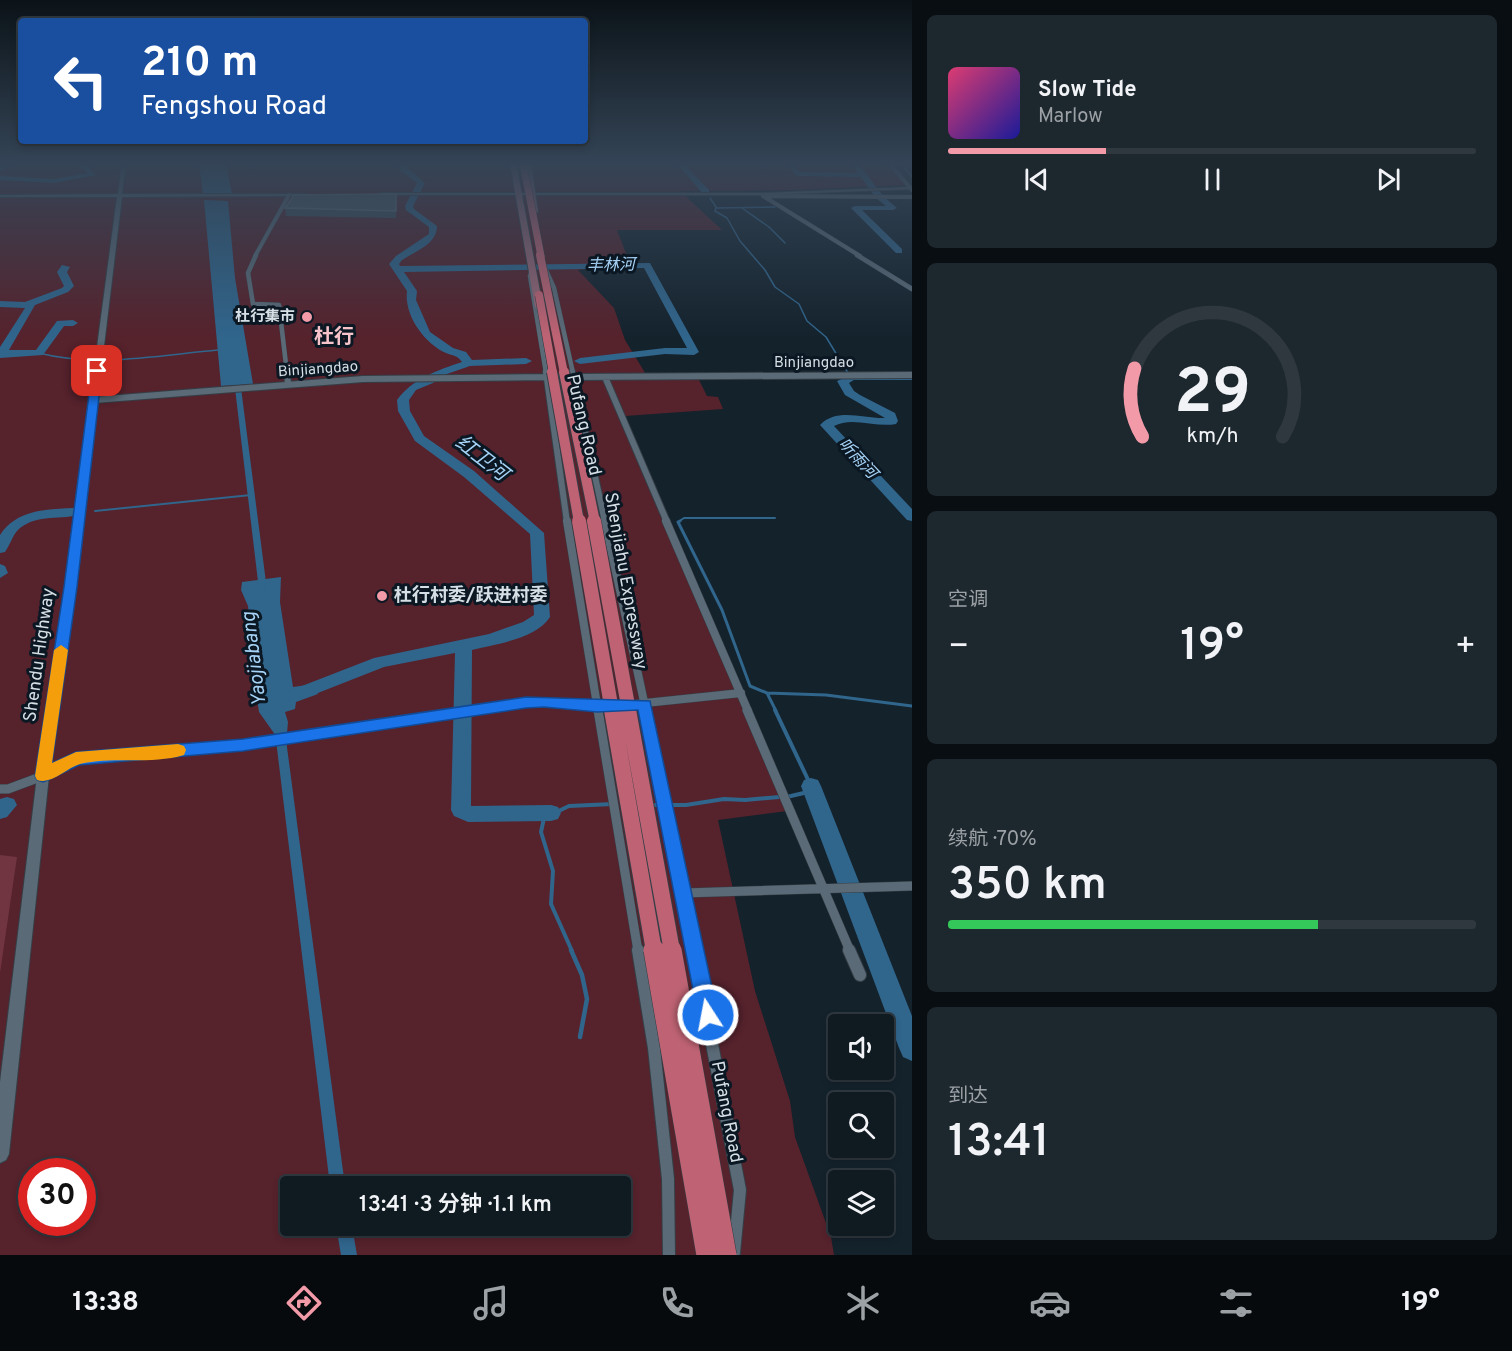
<!DOCTYPE html>
<html lang="zh">
<head>
<meta charset="utf-8">
<style>
  body { margin:0; font-family:Overpass,"Noto Sans SC",sans-serif; background:#1d272e; color:#f1f3f6; height:100vh; display:flex; flex-direction:column; font-size:22px; white-space:nowrap }
  * { box-sizing:border-box; margin:0 }
  p { font-size:20px; color:#9ba1a5 }
  .icon { flex:none; width:33px; height:33px; fill:none; stroke:currentColor; stroke-width:2; stroke-linecap:round; stroke-linejoin:round }
  .map { position:relative; flex:1; overflow:hidden }
  .drawer { display:flex; flex-direction:column; gap:15px; padding:15px; background:#080e12; width:600px }
  .drawer>* { flex:none }
  .guide { position:absolute; left:18px; top:18px; width:570px; height:126px; border-radius:6px; box-shadow:0 3px 9px #0003,0 0 0 2px #2f383f; background:#1a4fa0; color:#fff; overflow:hidden }
  .fabs { position:absolute; left:828px; top:1014px; display:grid; gap:12px }
  .fabs a { display:grid; place-items:center; width:66px; height:66px; border-radius:6px; background:#0f1a21; box-shadow:0 3px 9px #0003,0 0 0 2px #2f383f; font-size:30px }
  .speed { position:absolute; left:18px; top:1158px; display:flex; gap:12px; font-size:30px; font-weight:700; text-align:center }
  .speed>* { display:grid; place-content:center; width:78px; height:78px; border-radius:50%; background:#0f1a21; box-shadow:0 3px 9px #0003,0 0 0 2px #2f383f; line-height:1 }
  .speed .limit { border:9px solid #d22; background:#fff; color:#111 }
  .pin { position:absolute; display:grid; place-items:center; width:51px; height:51px; color:#fff; margin:-26px; border-radius:12px; box-shadow:0 3px 9px #0006 }
  .me { position:absolute; width:66px; margin:-33px; rotate:349deg; stroke-linejoin:round; filter:drop-shadow(0 0 4px #0008) }
  .turn { display:flex; align-items:center; gap:21px; height:126px; padding:0 24px; font-size:27px }
  .turn .icon { width:78px; height:78px; stroke-width:2.5 }
  .turn b { display:block; font-size:42px; line-height:51px }
  .big { font-size:45px; font-weight:600; line-height:1.1 }
  .drawer .widget { flex:1; display:flex; flex-direction:column; justify-content:center; gap:9px; min-width:0; padding:0 21px; border-radius:9px; background:#1d272e }
  .drawer .dial { align-items:center; gap:0 }
  .dial svg { height:156px; overflow:visible; fill:none; stroke:#2f383f; stroke-width:7; stroke-linecap:round; text-anchor:middle }
  .dial text { fill:#f1f3f6; stroke:none }
  .song { display:flex; align-items:center; gap:18px }
  .cover { width:72px; height:72px; border-radius:9px; background:linear-gradient(135deg,hsl(340 70% 55%),hsl(240 70% 35%)) }
  .played { height:6px; border-radius:3px; background:linear-gradient(90deg,#f39aa8 30%,#2f383f 30%) }
  .keys { display:flex; justify-content:space-around; direction:ltr }
  .heat { display:flex; justify-content:space-between; align-items:center; font-size:33px; direction:ltr }
  .charge { height:9px; border-radius:4px; background:linear-gradient(90deg,#34c759 70%,#2f383f 0) }
  .trip { position:absolute; left:280px; top:1176px; width:351px; height:60px; border-radius:6px; background:#0f1a21; box-shadow:0 3px 9px #0003,0 0 0 2px #2f383f; font-weight:600; line-height:60px; text-align:center }
  .tab-bar { display:flex; height:96px; justify-content:space-around; align-items:center; background:#060a0d; color:#9ba1a5 }
  .tab-bar .icon { width:42px; height:42px }
  .tab-bar .current { color:#f39aa8 }
  .tab-bar b { font-size:27px; color:#f1f3f6 }
  main { display:flex; flex:1; min-height:0 }
  .map>svg:first-child { display:block }
  .green { fill:#56222c; fill-rule:evenodd }
  .forest { fill:#713541 }
  .water { fill:#30658c }
  .lines { fill:none; stroke-linecap:round; stroke-linejoin:round }
  .stream-far4 { stroke:#30658c; stroke-width:1.5 }
  .stream-far3 { stroke:#30658c; stroke-width:2 }
  .stream-far2 { stroke:#30658c; stroke-width:3 }
  .stream-far1 { stroke:#30658c; stroke-width:4 }
  .stream { stroke:#30658c; stroke-width:4.5 }
  .canal { fill:#30658c; fill-rule:evenodd }
  .river { fill:#30658c; fill-rule:evenodd }
  .street-far5-casing { stroke:#353e46; stroke-width:4.5 }
  .street-far4-casing { stroke:#353e46; stroke-width:5 }
  .street-far3-casing { stroke:#353e46; stroke-width:8 }
  .street-far2-casing { stroke:#353e46; stroke-width:9 }
  .street-far1-casing { stroke:#353e46; stroke-width:10 }
  .street-casing { stroke:#353e46; stroke-width:14 }
  .secondary-casing { stroke:#353e46; stroke-width:2 }
  .primary-casing { stroke:#353e46; stroke-width:2 }
  .street-far5 { stroke:#5a6a77; stroke-width:4 }
  .street-far4 { stroke:#5a6a77; stroke-width:4.5 }
  .street-far3 { stroke:#5a6a77; stroke-width:6 }
  .street-far2 { stroke:#5a6a77; stroke-width:8 }
  .street-far1 { stroke:#5a6a77; stroke-width:9 }
  .street { stroke:#5a6a77; stroke-width:12 }
  .secondary { fill:#5a6a77; fill-rule:evenodd }
  .primary { fill:#976675; fill-rule:evenodd }
  .highway-bridge-far5-casing { stroke:#353e46; stroke-width:8; stroke-linecap:butt }
  .highway-bridge-far4-casing { stroke:#353e46; stroke-width:9; stroke-linecap:butt }
  .highway-bridge-far3-casing { stroke:#353e46; stroke-width:12; stroke-linecap:butt }
  .highway-bridge-far2-casing { stroke:#353e46; stroke-width:15; stroke-linecap:butt }
  .highway-bridge-far1-casing { stroke:#353e46; stroke-width:18; stroke-linecap:butt }
  .highway-bridge-casing { stroke:#353e46; stroke-width:22; stroke-linecap:butt }
  .highway-bridge-far5 { stroke:#bf6374; stroke-width:7 }
  .highway-bridge-far4 { stroke:#bf6374; stroke-width:8 }
  .highway-bridge-far3 { stroke:#bf6374; stroke-width:10 }
  .highway-bridge-far2 { stroke:#bf6374; stroke-width:14 }
  .highway-bridge-far1 { stroke:#bf6374; stroke-width:16 }
  .highway-bridge { stroke:#bf6374; stroke-width:21 }
  .wall { fill:#414f5a }
  .building { fill:#515e6a; stroke:#66727d; stroke-width:1.5 }
  .route { fill:#1a73e8; stroke:#114b97; stroke-width:1.5 }
  .slow { fill:#f59e0b }
  .poi-dot { fill:#f39aa8; stroke:#0b1823; stroke-width:2 }
  .labels { text-anchor:middle; dominant-baseline:central; stroke-width:6; stroke-linejoin:round; paint-order:stroke }
  .far-poi-label { font-size:15px; font-weight:bold; fill:#d6dfe6; stroke:#0b1823; text-anchor:end }
  .far-street-label { font-size:15px; fill:#d6dfe6; stroke:#0b1823 }
  .far-water-label { font-size:16px; font-style:italic; fill:#a7d3f7; stroke:#0b1823 }
  .street-label { font-size:18px; fill:#d6dfe6; stroke:#0b1823 }
  .poi-label { font-size:18px; font-weight:bold; fill:#d6dfe6; stroke:#0b1823; text-anchor:start }
  .far-district-label { font-size:20px; font-weight:bold; fill:#f7c3ca; stroke:#0b1823 }
  .water-label { font-size:20px; font-style:italic; fill:#a7d3f7; stroke:#0b1823 }
</style>
</head>
<body>
<main>
<div class="map">
<svg width="912" height="1255" viewBox="0 0 912 1255">
  <rect width="100%" height="100%" fill="#14222c"/>
  <!-- green -->
  <path class="green" d="M0,163H886L905,185L789,190L680,191L722,230H617L630,264L578,270L614,308L625,340L647,376H697L707,396L718,397L723,409L625,416L787,811L718,820L755,991L790,1101L795,1137L831,1237L834,1255H0ZM32,1172H82V1222H32ZM291,1186H621V1226H291Z"/>
  <!-- forest -->
  <path class="forest" d="M0,855L17,857L0,973Z"/>
  <!-- water -->
  <path class="water" d="M199,163H226L232,194H203Z
    M204,200L228,201L235,278L253,384L221,386Z
    M281,577L280,602L293,687L314,684L318,694L296,702L295,709L285,712L288,722L287,733L276,736L259,712L255,686L259,674L254,665L248,606L241,590L242,582Z"/>
  <g class="lines">
    <!-- stream-far4 -->
    <path class="stream-far4" d="M901,163L912,177
      M710,198L716,207L715,211L727,218L740,241L765,270L775,287L799,304L807,321L826,337L848,373
      M717,208L775,207
      M742,208L769,227L785,243
      M39,353C96,368 160,355 218,350"/>
    <!-- stream-far3 -->
    <path class="stream-far3" d="M848,379H912
      M95,511L251,495
      M678,522L684,518H775"/>
    <!-- stream-far2 -->
    <path class="stream-far2" d="M680,521L678,522L722,610L750,686L767,693
      M776,711L767,693L826,695L912,706"/>
    <!-- stream-far1 -->
    <path class="stream-far1" d="M650,805H686L724,799L745,800L791,796L808,792L811,786L775,710
      M572,951L551,904L553,871L541,832L544,818L569,806L613,804"/>
    <!-- stream -->
    <path class="stream" d="M571,950L582,975L587,999L580,1037"/>
    <!-- canal -->
    <path class="canal" d="M237,378L240,380L267,590L263,593L259,590L234,380Z
      M280,728L284,729L285,732L345,1186H330L275,732L276,729Z
      M336,1226H352L357,1255H341Z"/>
    <!-- river -->
    <path class="river" d="M4,163H12L0,171V166Z
      M77,163H84L96,175L54,183L0,180V176L54,179L88,173Z
      M399,163H406V167L425,183L413,206L414,209L437,226C437,244 416,251 402,260L399,264L400,266L650,263L699,352L694,355L665,354L580,364L574,361L580,358L665,348H687L644,268L404,272L417,291L416,300L430,332L453,348L466,352L472,360L526,358L532,361L526,364L470,366L444,375L433,383L416,390L409,400L410,411L424,436L474,471L544,533L550,617C536,639 496,644 472,650L471,806L551,805L558,807L561,813L558,819L551,821L468,822L454,816L451,810L455,653L384,667L295,702L289,701L286,696L289,691L374,658L489,634L523,622L534,615L530,534L464,477L415,441L398,411L397,400C412,379 438,370 462,362C457,355 453,356 446,353C424,343 404,315 407,291L389,264L396,256L429,234V227L406,210L405,206L417,183L400,170Z
      M676,163H683L709,190V194H703Z
      M786,163H793L799,172L858,173L851,163H858L883,196L897,208L893,210H862L902,249V253H896L851,208L855,206H886L876,198L861,177L797,176Z
      M62,265L70,267L67,272L74,286L68,292L35,305L9,350H36L57,321L73,320L78,323L73,326H64L43,355L0,358V347L25,308L0,307V301L25,302L62,288L64,286L57,272Z
      M851,375L857,378L849,383L854,391L860,395L895,413L898,421L896,424C876,428 852,416 834,426L912,509V521L907,520L820,425C837,407 864,419 885,418L845,395L837,381Z
      M73,508L80,512L78,515C58,520 33,514 17,531C12,537 10,545 5,552L0,553V535C16,510 46,509 73,508Z
      M0,564L5,566L8,573L0,578Z
      M811,778L818,780L821,786L912,1016V1061L903,1057L899,1048L801,786L804,780Z
      M7,797L14,799L17,805L7,817L0,819V799Z"/>
    <!-- street-far5 casing -->
    <g class="street-far5-casing">
      <path id="street-far5" d="M889,163L912,190
        M763,196L860,256
        M767,196L912,197
        M255,256L289,195"/>
    </g>
    <!-- street-far4 casing -->
    <g class="street-far4-casing">
      <path id="street-far4" d="M256,255L248,273L253,304L279,305L287,373
        M857,255L912,289
        M545,268L554,288L573,373
        M532,270L530,276L546,373"/>
    </g>
    <!-- street-far3 casing -->
    <g class="street-far3-casing">
      <path id="street-far3" d="M287,372L288,384
        M546,372L567,522
        M572,372L605,522
        M572,377L912,375
        M605,377L667,522
        M94,400L363,379L545,377"/>
    </g>
    <!-- street-far2 casing -->
    <g class="street-far2-casing">
      <path id="street-far2" d="M567,521L598,711
        M605,521L646,711
        M666,521L748,711
        M626,705L741,693
        M470,711L526,703L614,706"/>
    </g>
    <!-- street-far1 casing -->
    <g class="street-far1-casing">
      <path id="street-far1" d="M598,710L638,951
        M646,710L694,951
        M747,710L850,951
        M0,789H8L43,776L76,758L243,745L480,710
        M684,893L912,886"/>
    </g>
    <!-- street casing -->
    <g class="street-casing">
      <path id="street" d="M638,950L654,1048L668,1179L669,1255
        M694,950L740,1190L734,1253
        M849,950L860,975"/>
    </g>
    <!-- secondary casing -->
    <g class="secondary-casing">
      <path id="secondary" d="M122,163H126L122,194H306L308,195L306,196L122,197L75,587L49,776L9,1154L6,1160L0,1163V1082L37,776L65,587L117,197H0V195L118,194Z
        M912,187V189L760,195H381L379,194L381,193H760Z"/>
    </g>
    <!-- primary casing -->
    <g class="primary-casing">
      <path id="primary" d="M510,163H516L543,307L539,309L535,307Z
        M525,163H531L538,212L535,214L532,212Z"/>
    </g>
    <!-- street-far5 -->
    <use href="#street-far5" class="street-far5"/>
    <!-- street-far4 -->
    <use href="#street-far4" class="street-far4"/>
    <!-- street-far3 -->
    <use href="#street-far3" class="street-far3"/>
    <!-- street-far2 -->
    <use href="#street-far2" class="street-far2"/>
    <!-- street-far1 -->
    <use href="#street-far1" class="street-far1"/>
    <!-- street -->
    <use href="#street" class="street"/>
    <!-- secondary -->
    <use href="#secondary" class="secondary"/>
    <!-- primary -->
    <use href="#primary" class="primary"/>
    <!-- highway-bridge-far5 casing -->
    <g class="highway-bridge-far5-casing">
      <path id="highway-bridge-far5" d="M523,163L541,256"/>
    </g>
    <!-- highway-bridge-far4 casing -->
    <g class="highway-bridge-far4-casing">
      <path id="highway-bridge-far4" d="M540,255L564,373
        M539,295L553,373"/>
    </g>
    <!-- highway-bridge-far3 casing -->
    <g class="highway-bridge-far3-casing">
      <path id="highway-bridge-far3" d="M552,372L579,522
        M564,372L595,522"/>
    </g>
    <!-- highway-bridge-far2 casing -->
    <g class="highway-bridge-far2-casing">
      <path id="highway-bridge-far2" d="M579,521L612,711
        M594,521L629,711"/>
    </g>
    <!-- highway-bridge-far1 casing -->
    <g class="highway-bridge-far1-casing">
      <path id="highway-bridge-far1" d="M612,710L654,951
        M628,710L672,951"/>
    </g>
    <!-- highway-bridge casing -->
    <g class="highway-bridge-casing">
      <path id="highway-bridge" d="M654,950L707,1255
        M671,950L726,1255"/>
    </g>
    <!-- highway-bridge-far5 -->
    <use href="#highway-bridge-far5" class="highway-bridge-far5"/>
    <!-- highway-bridge-far4 -->
    <use href="#highway-bridge-far4" class="highway-bridge-far4"/>
    <!-- highway-bridge-far3 -->
    <use href="#highway-bridge-far3" class="highway-bridge-far3"/>
    <!-- highway-bridge-far2 -->
    <use href="#highway-bridge-far2" class="highway-bridge-far2"/>
    <!-- highway-bridge-far1 -->
    <use href="#highway-bridge-far1" class="highway-bridge-far1"/>
    <!-- highway-bridge -->
    <use href="#highway-bridge" class="highway-bridge"/>
  </g>
  <!-- wall -->
  <path class="wall" d="M396,194V218L286,216L285,208Z"/>
  <!-- building -->
  <path class="building" d="M396,194V211L285,208L294,195Z"/>
  <!-- sky -->
  <linearGradient id="sky" x2="0" y2="1"><stop stop-color="#0b1318"/><stop offset="0.48" stop-color="#344456"/><stop offset="1" stop-color="#344456" stop-opacity="0"/></linearGradient>
  <rect width="912" height="339" fill="url(#sky)"/>
  <!-- route -->
  <path class="route" d="M97,368L102,371L77,587L52,763L76,752L243,739L526,697L650,701L718,1015L715,1022L708,1025L701,1022L698,1015L638,710L597,712L544,707L526,708L243,751L79,765L48,780L43,782L37,780L35,776L64,587L92,371Z"/>
  <!-- slow -->
  <path class="slow" d="M61,645L68,650L52,763L76,752L178,744L184,746L186,750L184,755C151,765 113,756 80,764C66,768 52,785 37,780L35,776L54,650Z"/>
  <!-- markers -->
  <g class="poi-dot">
    <circle cx="307" cy="317" r="6"/>
    <circle cx="382" cy="596" r="6"/>
  </g>
  <g class="labels">
    <!-- far-poi labels -->
    <g class="far-poi-label">
      <text x="295" y="317">杜行集市</text>
    </g>
    <!-- far-street labels -->
    <g class="far-street-label">
      <text x="814" y="363">Binjiangdao</text>
      <text transform="translate(318 370) rotate(-4)">Binjiangdao</text>
    </g>
    <!-- far-water labels -->
    <g class="far-water-label">
      <text transform="translate(611 266) rotate(-1)">丰林河</text>
      <text transform="translate(857 459) rotate(47)">听雨河</text>
    </g>
    <!-- street labels -->
    <g class="street-label">
      <text transform="translate(583 425) rotate(77)">Pufang Road</text>
      <text transform="translate(625 581) rotate(80)">Shenjiahu Expressway</text>
      <text transform="translate(40 655) rotate(-82)">Shendu Highway</text>
      <text transform="translate(726 1112) rotate(79)">Pufang Road</text>
    </g>
    <!-- poi labels -->
    <g class="poi-label">
      <text x="394" y="596">杜行村委/跃进村委</text>
    </g>
    <!-- far-district labels -->
    <g class="far-district-label">
      <text x="334" y="338">杜行</text>
    </g>
    <!-- water labels -->
    <g class="water-label">
      <text transform="translate(481 459) rotate(38)">红卫河</text>
      <text transform="translate(255 659) rotate(-97)">Yaojiabang</text>
    </g>
  </g>
</svg>
<div class="fabs">
<a><svg class="icon" aria-label="sound" viewBox="0 0 24 24"><path d="M4 9h4l5-4v14l-5-4H4zM17 9q2 3 0 6"/></svg></a>
<a><svg class="icon" aria-label="search" viewBox="0 0 24 24"><circle cx="10" cy="10" r="6"/><path d="M15 15l6 6"/></svg></a>
<a><svg class="icon" aria-label="layers" viewBox="0 0 24 24"><path d="M12 4l9 5-9 5-9-5zM3 14l9 5 9-5"/></svg></a>
</div>
<div class="speed"><div class="limit">30</div></div>
<div class="pin" style="left:97px;top:371px;background:#d93025"><svg class="icon" aria-label="arrive" viewBox="0 0 24 24"><path d="M6 21V4h12l-3 4 3 4H6"/></svg></div>
<svg class="me" style="left:708px;top:1015px" viewBox="-20 -20 40 40"><circle r="17" fill="#1a73e8" stroke="#fff" stroke-width="3"/><path d="M0-11L8 9 0 5-8 9z" fill="#fff"/></svg>
<div class="trip">13:41 · 3 分钟 · 1.1 km</div>
<div class="guide">
<div class="turn"><svg class="icon" aria-label="left" viewBox="0 0 24 24"><path d="M17 20v-9H6M10 6l-5 5 5 5"/></svg><div><b>210 m</b>Fengshou Road</div></div>
</div>
</div>
<section class="drawer">
<div class="widget">
<div class="song"><i class="cover"></i><div><b>Slow Tide</b><p>Marlow</p></div></div>
<div class="played"></div>
<div class="keys"><svg class="icon" aria-label="previous" viewBox="0 0 24 24"><path d="M18 5L8 12l10 7zM5 5v14"/></svg><svg class="icon" aria-label="pause" viewBox="0 0 24 24"><path d="M8 5v14M16 5v14"/></svg><svg class="icon" aria-label="next" viewBox="0 0 24 24"><path d="M6 5l10 7-10 7zM19 5v14"/></svg></div>
</div>
<div class="widget dial"><svg viewBox="0 0 100 80">
<path d="M14 69A42 42 0 1 1 86 69"/>
<path d="M14 69A42 42 0 0 1 10 34" stroke="#f39aa8"/>
<text x="50" y="56" font-size="32" font-weight="700">29</text>
<text x="50" y="72" font-size="11">km/h</text>
</svg></div>
<div class="widget"><p>空调</p>
<div class="heat"><a>−</a><b class="big">19°</b><a>+</a></div>
</div>
<div class="widget"><p>续航 · 70%</p><b class="big">350 km</b><div class="charge"></div></div>
<div class="widget"><p>到达</p><b class="big">13:41</b></div>
</section>
</main>
<nav class="tab-bar">
<b>13:38</b>
<svg class="icon current" aria-label="directions" viewBox="0 0 24 24"><path d="M12 3l9 9-9 9-9-9zM9 14v-3h6M13 9l2 2-2 2"/></svg>
<svg class="icon" aria-label="music" viewBox="0 0 24 24"><path d="M9 18V5l10-2v13"/><circle cx="6" cy="18" r="3"/><circle cx="16" cy="16" r="3"/></svg>
<svg class="icon" aria-label="phone" viewBox="0 0 24 24"><path d="M5 4h4l2 5-3 2q2 4 5 5l2-3 5 2v4C11 20 4 13 5 4z"/></svg>
<svg class="icon" aria-label="climate" viewBox="0 0 24 24"><path d="M12 3v18M4 7l16 10M4 17L20 7"/></svg>
<svg class="icon" aria-label="car" viewBox="0 0 24 24"><path d="M5 17H2v-5l4-1 3-4h7l3 4 3 1v5h-3M9 17h6M6 11h13"/><circle cx="7" cy="17" r="2"/><circle cx="17" cy="17" r="2"/></svg>
<svg class="icon" aria-label="filters" viewBox="0 0 24 24"><path d="M4 7h16M4 17h16"/><circle cx="9" cy="7" r="2"/><circle cx="15" cy="17" r="2"/></svg>
<b>19°</b>
</nav>
</body>
</html>
